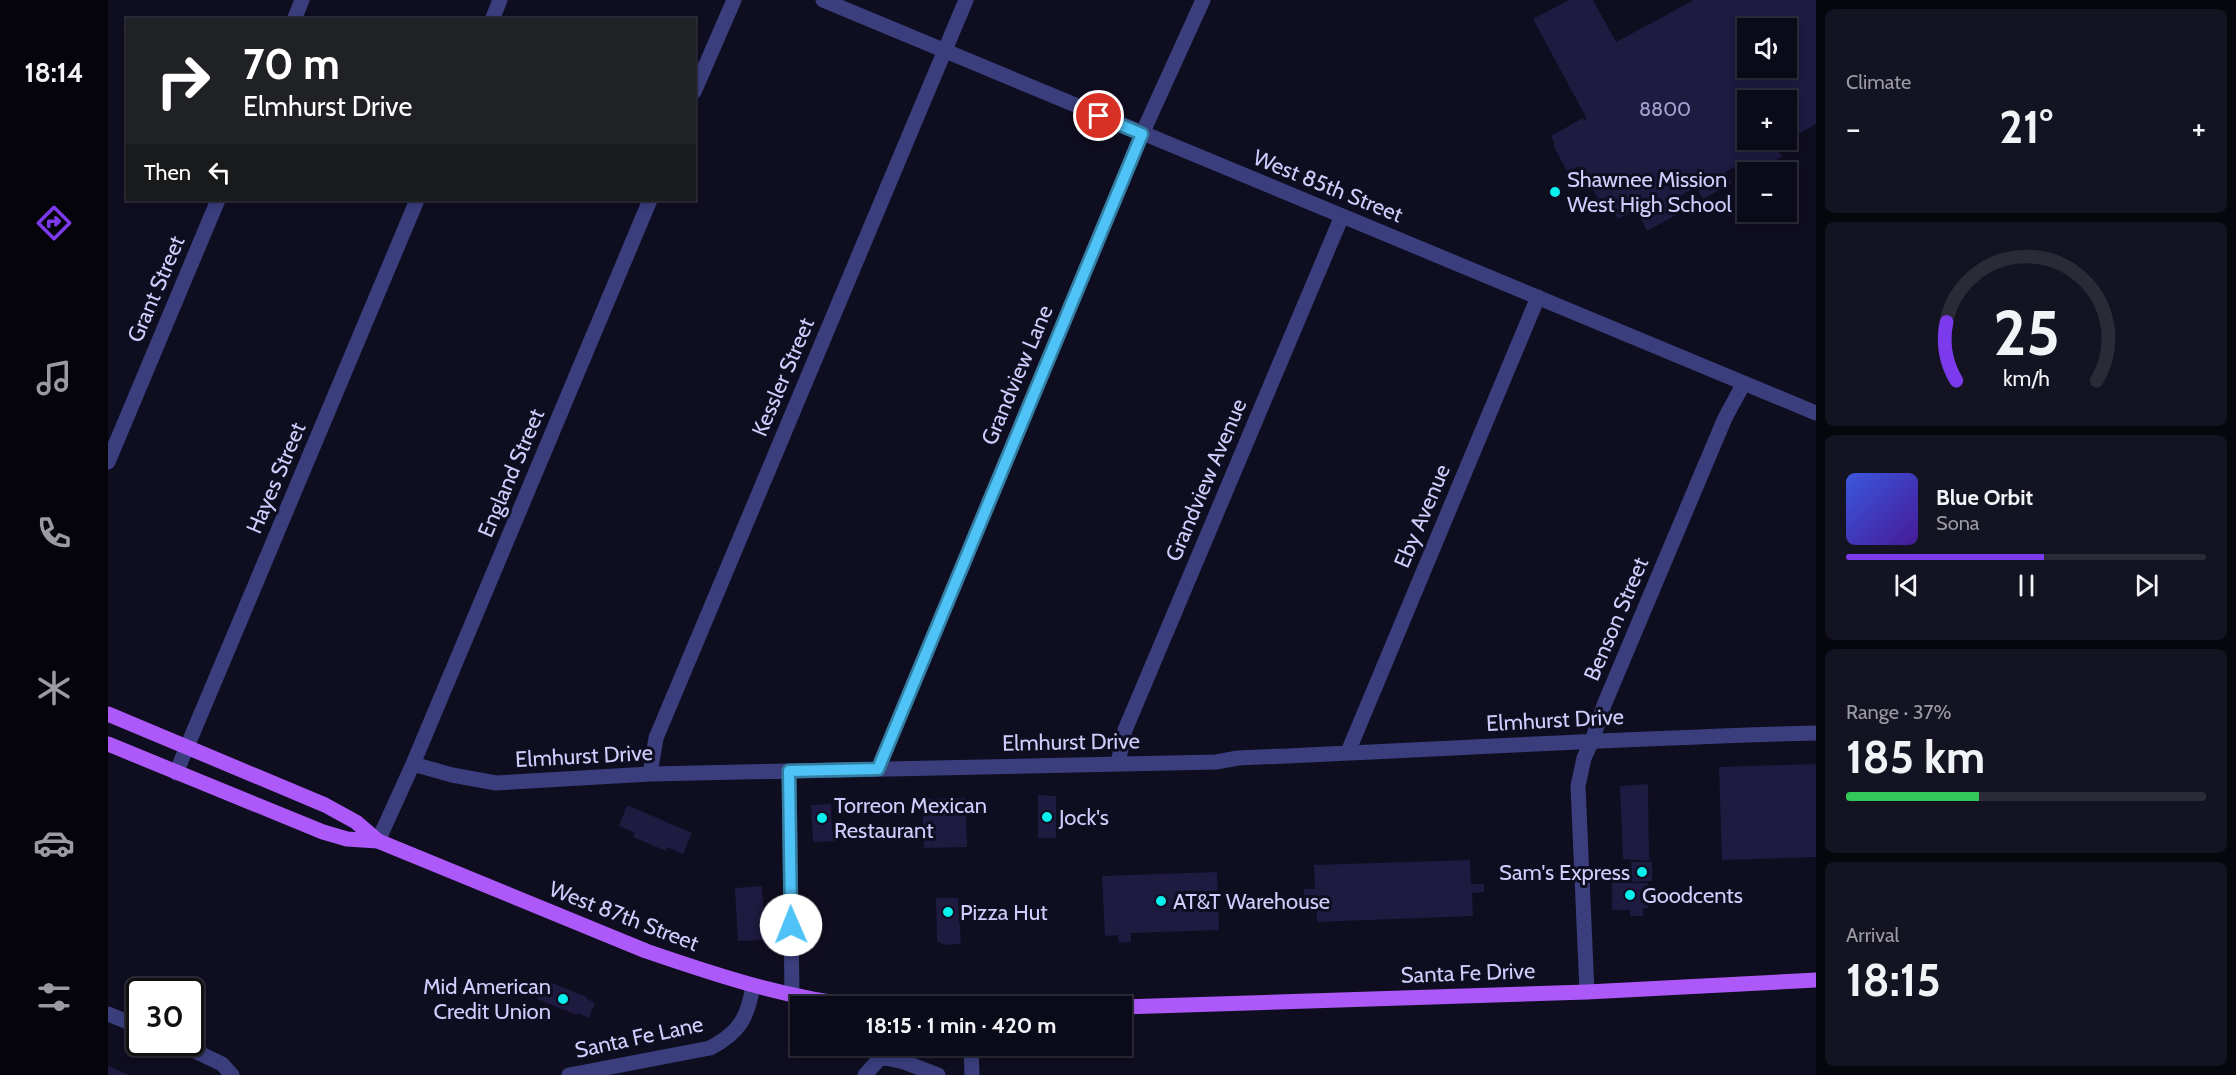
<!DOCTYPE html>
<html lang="en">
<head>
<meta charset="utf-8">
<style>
  body { margin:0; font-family:Cabin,sans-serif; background:#141321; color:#f1f3f6; height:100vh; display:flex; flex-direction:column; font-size:22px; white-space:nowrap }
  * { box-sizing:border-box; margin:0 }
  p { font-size:20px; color:#9a9aa2 }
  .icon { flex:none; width:33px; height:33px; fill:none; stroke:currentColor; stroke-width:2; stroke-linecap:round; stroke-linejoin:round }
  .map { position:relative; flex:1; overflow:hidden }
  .sheet { display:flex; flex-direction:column; gap:9px; padding:9px; background:#06060d; width:420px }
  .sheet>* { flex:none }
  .hud { position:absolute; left:18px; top:18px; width:570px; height:183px; border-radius:0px; box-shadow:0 3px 9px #0003,0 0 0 2px #2b2b37; background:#202124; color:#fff; overflow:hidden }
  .fabs { position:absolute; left:1629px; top:18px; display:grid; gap:12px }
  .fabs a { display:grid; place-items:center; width:60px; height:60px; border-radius:0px; background:#0b0a18; box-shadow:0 3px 9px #0003,0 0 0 2px #2b2b37; font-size:30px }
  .speed { position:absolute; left:18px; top:978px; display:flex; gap:12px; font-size:30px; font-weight:700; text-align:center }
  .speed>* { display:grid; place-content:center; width:78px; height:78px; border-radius:50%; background:#0b0a18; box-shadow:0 3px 9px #0003,0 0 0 2px #2b2b37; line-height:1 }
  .speed .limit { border:3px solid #111; border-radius:9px; background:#fff; color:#111 }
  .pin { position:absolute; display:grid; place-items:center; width:51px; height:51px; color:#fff; margin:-26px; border:3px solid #fff; border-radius:50%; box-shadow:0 2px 6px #0007 }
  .me { position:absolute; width:66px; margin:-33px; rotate:359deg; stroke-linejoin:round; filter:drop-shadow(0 0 4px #0008) }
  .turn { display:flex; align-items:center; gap:21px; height:126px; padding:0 18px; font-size:27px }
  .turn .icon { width:78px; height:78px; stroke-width:2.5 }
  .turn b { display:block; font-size:42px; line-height:51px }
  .then { display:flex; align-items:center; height:57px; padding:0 18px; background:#0003; gap:12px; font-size:22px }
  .big { font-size:45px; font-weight:700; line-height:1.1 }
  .sheet .widget { flex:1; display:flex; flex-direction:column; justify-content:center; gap:9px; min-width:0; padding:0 21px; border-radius:9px; background:#141321 }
  .sheet .dial { align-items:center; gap:0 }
  .dial svg { height:156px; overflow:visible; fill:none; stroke:#2b2b37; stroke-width:7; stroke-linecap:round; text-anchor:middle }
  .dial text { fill:#f1f3f6; stroke:none }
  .song { display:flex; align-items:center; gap:18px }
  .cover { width:72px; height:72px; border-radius:9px; background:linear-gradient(135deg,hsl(230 70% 55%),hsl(260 70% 35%)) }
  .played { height:6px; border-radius:3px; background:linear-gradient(90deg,#7c3aed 55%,#2b2b37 55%) }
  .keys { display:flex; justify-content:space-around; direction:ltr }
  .heat { display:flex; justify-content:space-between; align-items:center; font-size:33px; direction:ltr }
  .charge { height:9px; border-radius:4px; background:linear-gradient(90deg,#34c759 37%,#2b2b37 0) }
  .trip { position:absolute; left:682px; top:996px; width:342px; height:60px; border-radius:0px; background:#0b0a18; box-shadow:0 3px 9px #0003,0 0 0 2px #2b2b37; font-weight:700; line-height:60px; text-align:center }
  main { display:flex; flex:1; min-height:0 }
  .tabs { display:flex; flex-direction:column; width:108px; justify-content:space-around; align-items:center; background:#04040a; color:#9a9aa2 }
  .tabs .icon { width:42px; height:42px }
  .tabs .selected { color:#7c3aed }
  .tabs b { font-size:27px; color:#f1f3f6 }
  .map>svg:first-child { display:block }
  .building { fill:#1e1a40; fill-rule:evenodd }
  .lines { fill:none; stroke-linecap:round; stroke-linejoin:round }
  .minor { stroke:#3a3e7d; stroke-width:15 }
  .major { stroke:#ad59f9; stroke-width:15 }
  .route-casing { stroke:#337fa1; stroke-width:15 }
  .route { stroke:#4fc3f7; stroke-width:10 }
  .poi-dot { fill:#08efee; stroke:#0f0d20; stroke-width:2 }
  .labels { text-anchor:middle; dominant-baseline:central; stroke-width:6; stroke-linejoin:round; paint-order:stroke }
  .number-label { font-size:20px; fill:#a2a1ce }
  .poi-label { font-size:22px; fill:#cecefd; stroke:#0f0d20; text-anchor:start }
  .street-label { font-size:22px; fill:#cecefd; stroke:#0f0d20 }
</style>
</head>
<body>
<main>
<nav class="tabs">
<b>18:14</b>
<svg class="icon selected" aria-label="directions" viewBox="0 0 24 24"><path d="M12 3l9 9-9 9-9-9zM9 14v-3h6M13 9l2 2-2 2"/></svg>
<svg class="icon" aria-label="music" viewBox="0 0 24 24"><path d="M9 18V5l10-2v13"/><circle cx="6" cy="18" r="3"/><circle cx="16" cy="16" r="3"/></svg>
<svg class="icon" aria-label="phone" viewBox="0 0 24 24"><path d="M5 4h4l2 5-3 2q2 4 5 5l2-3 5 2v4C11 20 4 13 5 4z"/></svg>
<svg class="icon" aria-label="climate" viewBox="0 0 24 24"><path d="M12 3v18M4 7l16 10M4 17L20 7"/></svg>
<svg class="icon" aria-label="car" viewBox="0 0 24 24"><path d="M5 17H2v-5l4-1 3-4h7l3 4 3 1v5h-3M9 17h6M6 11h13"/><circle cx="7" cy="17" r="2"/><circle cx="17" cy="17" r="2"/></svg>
<svg class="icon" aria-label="filters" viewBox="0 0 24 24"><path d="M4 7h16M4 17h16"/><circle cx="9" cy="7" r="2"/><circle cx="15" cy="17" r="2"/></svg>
</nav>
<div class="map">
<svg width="1708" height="1075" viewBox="0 0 1708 1075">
  <rect width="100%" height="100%" fill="#0f0d20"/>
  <!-- building -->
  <path class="building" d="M1461,0H1485L1508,42L1586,0H1708V124L1668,146L1674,157L1644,172L1638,161L1617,172L1624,183L1595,199L1588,187L1565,200L1572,213L1539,231L1528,209L1510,219L1506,212L1503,214L1501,210L1498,212L1471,166L1460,173L1445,145L1447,144L1443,136L1475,118L1476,120L1479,119L1425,19ZM1640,28H1678V68H1640ZM1640,100H1678V140H1640Z
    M1708,764V857L1614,860L1611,767Z
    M1540,784L1541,861L1515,859L1512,786Z
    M930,795L948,796V838H930Z
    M857,798L859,847L816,848L814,799Z
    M723,804L724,832H733V841L705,842L703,805Z
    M519,805L584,833L575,854L559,847L558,851L525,837L527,833L511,826Z
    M1362,860L1363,884H1376V892L1364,893L1365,916L1209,922L1208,897L1196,898V889H1207L1206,865Z
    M1523,862H1544V881L1524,882Z
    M1109,872L1111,930L1023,933V942L1011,943L1010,935L997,936L994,876Z
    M1504,883H1540V908H1535V916H1522V910H1504Z
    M654,886L657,940L630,941L627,888Z
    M828,898H850L853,942L851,944L836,945L829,941Z
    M437,980L479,997V999L487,1003L481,1018L470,1013L469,1015L429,999Z
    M0,1066L21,1075H0Z"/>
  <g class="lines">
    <!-- minor -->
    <path class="minor" d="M715,0L1708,413
      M186,20L194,0
      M384,20L392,0
      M586,92L626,0
      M0,462L110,200
      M1240,752L1430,297
      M1010,763L1017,730L1234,216
      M305,764L344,775L388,783L542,774L1108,762L1130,758C1323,750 1515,738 1708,733
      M770,769L1034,134L1095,0
      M681,771L684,995
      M68,773L309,200
      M542,774L548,738L858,0
      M270,841L305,764L542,200
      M1479,992L1470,786L1476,758L1484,741L1496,705L1617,418L1636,383
      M0,1014L32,1027
      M68,1042L114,1064L124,1075
      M863,1046L864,1075
      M461,1075L602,1048C631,1033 640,1018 645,985
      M757,1075L773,1057L796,1062L830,1075"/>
    <!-- major -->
    <path class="major" d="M0,714L217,805L248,822L270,841L538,951C608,975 680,999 754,1006
      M0,744L215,832L239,839L270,841
      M1014,1007L1479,992L1708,980"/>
  </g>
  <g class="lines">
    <!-- route casing -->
    <g class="route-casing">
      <path id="route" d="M683,925L681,771L770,769L1034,134L991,116"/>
    </g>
    <!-- route -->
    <use href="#route" class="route"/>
  </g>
  <!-- markers -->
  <g class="poi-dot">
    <circle cx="1447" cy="192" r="6"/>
    <circle cx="939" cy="817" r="6"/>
    <circle cx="714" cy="818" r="6"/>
    <circle cx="1534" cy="872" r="6"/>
    <circle cx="1522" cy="895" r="6"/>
    <circle cx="1053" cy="901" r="6"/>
    <circle cx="840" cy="912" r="6"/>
    <circle cx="455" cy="999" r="6"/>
  </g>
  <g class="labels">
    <!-- number labels -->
    <g class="number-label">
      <text x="1557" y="109">8800</text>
    </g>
    <!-- poi labels -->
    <g class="poi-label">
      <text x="1459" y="179">Shawnee Mission<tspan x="1459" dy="25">West High School</tspan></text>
      <text x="726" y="805">Torreon Mexican<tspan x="726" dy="25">Restaurant</tspan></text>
      <text x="951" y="817">Jock's</text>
      <text x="1522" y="872" text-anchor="end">Sam's Express</text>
      <text x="1534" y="895">Goodcents</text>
      <text x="1065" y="901">AT&amp;T Warehouse</text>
      <text x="852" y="912">Pizza Hut</text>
      <text x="443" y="986" text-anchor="end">Mid American<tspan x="443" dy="25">Credit Union</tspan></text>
    </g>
    <!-- street labels -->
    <g class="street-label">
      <text transform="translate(1220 186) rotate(22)">West 85th Street</text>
      <text transform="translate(48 289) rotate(-67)">Grant Street</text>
      <text transform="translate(909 375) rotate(-67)">Grandview Lane</text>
      <text transform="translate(675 377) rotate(-67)">Kessler Street</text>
      <text transform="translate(403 473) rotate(-67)">England Street</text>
      <text transform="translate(168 478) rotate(-67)">Hayes Street</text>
      <text transform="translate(1098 480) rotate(-67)">Grandview Avenue</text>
      <text transform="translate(1314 516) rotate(-67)">Eby Avenue</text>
      <text transform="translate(1508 619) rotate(-67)">Benson Street</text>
      <text transform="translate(1447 720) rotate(-3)">Elmhurst Drive</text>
      <text transform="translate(963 742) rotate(-1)">Elmhurst Drive</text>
      <text transform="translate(476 756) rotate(-3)">Elmhurst Drive</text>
      <text transform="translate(516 916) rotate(21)">West 87th Street</text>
      <text transform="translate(1360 973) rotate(-2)">Santa Fe Drive</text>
      <text transform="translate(531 1037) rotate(-12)">Santa Fe Lane</text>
    </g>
  </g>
</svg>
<div class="fabs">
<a><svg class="icon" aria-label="sound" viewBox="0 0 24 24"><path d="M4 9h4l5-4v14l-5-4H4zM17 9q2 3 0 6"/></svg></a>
<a>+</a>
<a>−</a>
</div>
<div class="speed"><div class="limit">30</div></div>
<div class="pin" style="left:991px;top:116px;background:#d93025"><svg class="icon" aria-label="arrive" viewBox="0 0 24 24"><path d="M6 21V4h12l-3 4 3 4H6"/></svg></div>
<svg class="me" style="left:683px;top:925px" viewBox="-20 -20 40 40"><circle r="19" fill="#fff"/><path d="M0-13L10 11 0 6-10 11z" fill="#4fc3f7"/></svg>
<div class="trip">18:15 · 1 min · 420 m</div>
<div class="hud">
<div class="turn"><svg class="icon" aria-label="right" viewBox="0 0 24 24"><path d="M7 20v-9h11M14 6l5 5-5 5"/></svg><div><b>70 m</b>Elmhurst Drive</div></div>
<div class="then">Then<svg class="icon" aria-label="left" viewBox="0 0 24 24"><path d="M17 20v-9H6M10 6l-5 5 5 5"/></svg></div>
</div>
</div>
<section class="sheet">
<div class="widget"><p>Climate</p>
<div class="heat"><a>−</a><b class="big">21°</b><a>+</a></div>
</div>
<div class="widget dial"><svg viewBox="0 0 100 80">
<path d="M14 69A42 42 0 1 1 86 69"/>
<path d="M14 69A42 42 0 0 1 9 39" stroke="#7c3aed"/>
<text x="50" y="56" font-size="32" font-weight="700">25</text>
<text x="50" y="72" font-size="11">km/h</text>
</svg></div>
<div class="widget">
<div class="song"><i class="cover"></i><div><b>Blue Orbit</b><p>Sona</p></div></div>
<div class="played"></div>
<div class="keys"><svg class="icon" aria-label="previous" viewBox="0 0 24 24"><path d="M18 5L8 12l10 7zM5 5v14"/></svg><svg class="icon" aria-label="pause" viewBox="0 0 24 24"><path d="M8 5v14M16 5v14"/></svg><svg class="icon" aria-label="next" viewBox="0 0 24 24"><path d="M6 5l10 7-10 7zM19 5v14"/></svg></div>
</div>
<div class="widget"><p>Range · 37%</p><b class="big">185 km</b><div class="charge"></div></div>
<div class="widget"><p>Arrival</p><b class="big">18:15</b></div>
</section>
</main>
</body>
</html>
